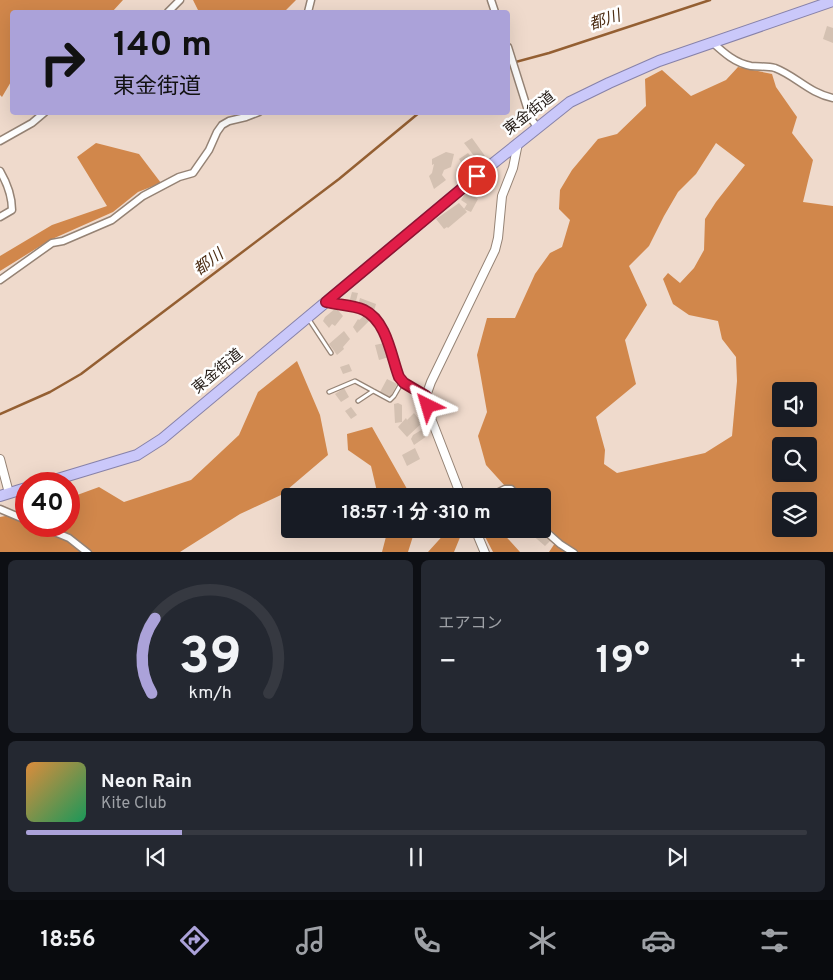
<!DOCTYPE html>
<html lang="ja">
<head>
<meta charset="utf-8">
<style>
  body { margin:0; font-family:Overpass,"Noto Sans JP",sans-serif; background:#242831; color:#f1f3f6; height:100vh; display:flex; flex-direction:column; font-size:19px; white-space:nowrap }
  * { box-sizing:border-box; margin:0 }
  p { font-size:16px; color:#9ea1a6 }
  .icon { flex:none; width:28px; height:28px; fill:none; stroke:currentColor; stroke-width:2; stroke-linecap:round; stroke-linejoin:round }
  .map { position:relative; height:552px; overflow:hidden }
  .sheet { display:flex; flex-direction:column; gap:8px; padding:8px; background:#0d0f14; flex:1 }
  .sheet>* { flex:none }
  .top-card { position:absolute; left:10px; top:10px; width:500px; height:105px; border-radius:5px; box-shadow:0 5px 20px #0002; background:#aba2d9; color:#111; overflow:hidden }
  .controls { position:absolute; left:772px; top:382px; display:grid; gap:10px }
  .controls a { display:grid; place-items:center; width:45px; height:45px; border-radius:5px; background:#171b24; box-shadow:0 5px 20px #0002; font-size:25px }
  .speed { position:absolute; left:15px; top:472px; display:flex; gap:10px; font-size:25px; font-weight:700; text-align:center }
  .speed>* { display:grid; place-content:center; width:65px; height:65px; border-radius:50%; background:#171b24; box-shadow:0 5px 20px #0002; line-height:1 }
  .speed .limit { border:8px solid #d22; background:#fff; color:#111 }
  .pin { position:absolute; display:grid; place-items:center; width:42px; height:42px; color:#fff; margin:-21px; border:2px solid #fff; border-radius:50%; box-shadow:0 1px 5px #0007 }
  .me { position:absolute; width:55px; margin:-28px; rotate:320deg; stroke-linejoin:round; filter:drop-shadow(0 0 4px #0008) }
  .turn { display:flex; align-items:center; gap:18px; height:105px; padding:0 20px; font-size:22px }
  .turn .icon { width:65px; height:65px; stroke-width:2.5 }
  .turn b { display:block; font-size:35px; line-height:42px }
  .big { font-size:38px; font-weight:700; line-height:1.1 }
  .sheet .tile { flex:1; display:flex; flex-direction:column; justify-content:center; gap:8px; min-width:0; padding:0 18px; border-radius:8px; background:#242831 }
  .sheet .dial { align-items:center; gap:0 }
  .dial svg { height:130px; overflow:visible; fill:none; stroke:#363941; stroke-width:7; stroke-linecap:round; text-anchor:middle }
  .dial text { fill:#f1f3f6; stroke:none }
  .song { display:flex; align-items:center; gap:15px }
  .cover { width:60px; height:60px; border-radius:8px; background:linear-gradient(135deg,hsl(30 70% 55%),hsl(150 70% 35%)) }
  .played { height:5px; border-radius:2px; background:linear-gradient(90deg,#aba2d9 20%,#363941 20%) }
  .keys { display:flex; justify-content:space-around; direction:ltr }
  .heat { display:flex; justify-content:space-between; align-items:center; font-size:28px; direction:ltr }
  .sheet .tiles { flex:1; display:grid; gap:8px; grid-template-columns:1fr 1fr }
  .tile:last-child { grid-column:span 2 }
  .trip { position:absolute; left:281px; top:488px; width:270px; height:50px; border-radius:5px; background:#171b24; box-shadow:0 5px 20px #0002; font-weight:700; line-height:50px; text-align:center }
  .tabs { display:flex; height:80px; justify-content:space-around; align-items:center; background:#090b0e; color:#9ea1a6 }
  .tabs .icon { width:35px; height:35px }
  .tabs .current { color:#aba2d9 }
  .tabs b { font-size:22px; color:#f1f3f6 }
  .map>svg:first-child { display:block }
  .forest { fill:#d1874b; fill-rule:evenodd }
  .lines { fill:none; stroke-linecap:round; stroke-linejoin:round }
  .stream { stroke:#945f32; stroke-width:2.5 }
  .building { fill:#d4c1b2 }
  .service-casing { stroke:#958375; stroke-width:5.5 }
  .minor-casing { stroke:#958375; stroke-width:9 }
  .tertiary-casing { stroke:#958375; stroke-width:10 }
  .trunk-casing { stroke:#8782a9; stroke-width:12 }
  .service { stroke:#fff; stroke-width:3 }
  .minor { stroke:#fff; stroke-width:6 }
  .tertiary { stroke:#fff; stroke-width:8 }
  .trunk { stroke:#cac8fa; stroke-width:10 }
  .route-casing { stroke:#92132f; stroke-width:12 }
  .route { stroke:#e11d48; stroke-width:9 }
  .labels { text-anchor:middle; dominant-baseline:central; stroke-width:5; stroke-linejoin:round; paint-order:stroke }
  .street-label { font-size:15px; fill:#221a15; stroke:#fff }
  .water-label { font-size:16px; font-style:italic; fill:#4e2f16; stroke:#fff }
</style>
</head>
<body>
<div class="map">
<svg width="833" height="553" viewBox="0 0 833 553">
  <rect width="100%" height="100%" fill="#efdacc"/>
  <!-- forest -->
  <path class="forest" d="M0,0H123L112,12H12V80L2,97L0,95Z
    M193,0H296L284,12H199Z
    M738,67L772,74L776,87L797,117L792,133L813,160L803,202L833,206V552H549L555,543L542,529V496H514L486,465L478,436L487,412L477,355L487,318H515L535,274L550,253L562,247L570,220L559,209L560,190L572,170L598,139L617,134L646,106L645,79L662,70L691,96L726,80ZM716,143L745,165L716,202L705,219L704,250L694,268L680,283L668,273L663,279L673,304L689,315L718,321L722,339L736,357L737,381L732,436L705,453L617,473L604,464L605,450L596,417L636,384L625,340L647,305L629,266L649,246L664,216L678,192L696,174ZM781,391H809V419H781ZM781,446H809V474H781ZM781,501H809V529H781Z
    M96,143L139,154L161,183L138,192L113,212L50,240L0,271V256L52,225L107,206L77,157Z
    M297,361L320,415L328,455L281,495L240,514L180,552H0V517L26,512V526H69V498L99,487L124,502L191,480L239,435L258,392Z
    M372,427L411,496H378L371,466L348,450L347,434Z
    M388,529H414V533L408,552H382Z
    M481,529H499L520,552H493Z
    M447,531L461,535L454,552H428Z"/>
  <g class="lines">
    <!-- stream -->
    <path class="stream" d="M508,64L549,53L710,0
      M0,414L50,392L81,374L339,179L420,112"/>
  </g>
  <!-- building -->
  <path class="building" d="M827,26L833,28V43L823,39Z
    M472,138L485,156L478,161L464,143Z
    M446,152L454,154L451,167L444,170L442,175L446,180L434,189L429,176L432,173L434,164L432,165V159Z
    M468,153L479,166L470,173L469,171L467,172L459,159Z
    M466,192L478,199L471,212L464,209L467,204L461,200Z
    M459,203L467,212L448,228L447,227L444,229L436,219Z
    M352,292L358,293L355,305L349,303Z
    M360,298L376,304L374,311H370L358,305Z
    M336,308L343,316L335,326L332,324L329,328L323,321L325,317Z
    M365,315L369,321L357,333L353,327L358,319L359,320Z
    M344,331L350,339L343,347L344,349L337,355L329,344Z
    M384,343L389,357L379,360L375,345Z
    M349,364L352,371L343,374L340,367Z
    M387,379L397,384L390,398L380,392Z
    M344,388L349,397L341,402L335,394Z
    M398,403L402,405V422L395,423L394,404Z
    M351,407L357,415L351,419L345,411Z
    M414,413L422,423L407,437L398,427L406,418L407,420Z
    M423,429L427,436L414,445L411,439L413,435Z
    M415,448L420,459L407,466L402,455Z
    M534,529H539L551,540L545,546L530,533Z"/>
  <g class="lines">
    <!-- service casing -->
    <g class="service-casing">
      <path id="service" d="M308,318L331,353
        M329,392L355,381L390,400L394,396L402,382
        M358,401L373,391"/>
    </g>
    <!-- minor casing -->
    <g class="minor-casing">
      <path id="minor" d="M491,0L495,12
        M168,12L180,0
        M308,12L311,0
        M712,42C724,53 735,63 751,66C759,67 767,66 775,68C796,76 809,93 833,98
        M508,47L530,117L537,127
        M0,141L32,123L45,112
        M0,171C7,183 12,195 12,210L0,217
        M0,280L52,243L63,241L112,220L143,196L179,177L193,173L209,150L217,132L222,125L229,121L246,117L259,112
        M326,302C338,305 353,305 364,310C387,321 391,356 399,377L404,383L426,396
        M491,496L505,489H511L518,496
        M0,509L26,520
        M40,526L69,538L88,553
        M542,528L560,544L574,553"/>
    </g>
    <!-- tertiary casing -->
    <g class="tertiary-casing">
      <path id="tertiary" d="M0,459L9,493
        M461,496L432,421L426,396L431,382L495,250L498,238L502,196L513,168L518,143
        M475,529L485,553"/>
    </g>
    <!-- trunk casing -->
    <g class="trunk-casing">
      <path id="trunk" d="M41,484L137,455L162,439L466,185L570,102L609,83L659,61L833,1
        M0,496L26,488"/>
    </g>
    <!-- service -->
    <use href="#service" class="service"/>
    <!-- minor -->
    <use href="#minor" class="minor"/>
    <!-- tertiary -->
    <use href="#tertiary" class="tertiary"/>
    <!-- trunk -->
    <use href="#trunk" class="trunk"/>
  </g>
  <g class="lines">
    <!-- route casing -->
    <g class="route-casing">
      <path id="route" d="M428,406L426,396L404,383L399,377C391,356 387,321 364,310C353,305 338,305 326,302L477,176"/>
    </g>
    <!-- route -->
    <use href="#route" class="route"/>
  </g>
  <g class="labels">
    <!-- street labels -->
    <g class="street-label">
      <text transform="translate(530 114) rotate(-38)">東金街道</text>
      <text transform="translate(218 372) rotate(-40)">東金街道</text>
    </g>
    <!-- water labels -->
    <g class="water-label">
      <text transform="translate(605 21) rotate(-18)">都川</text>
      <text transform="translate(209 263) rotate(-37)">都川</text>
    </g>
  </g>
</svg>
<div class="controls">
<a><svg class="icon" aria-label="sound" viewBox="0 0 24 24"><path d="M4 9h4l5-4v14l-5-4H4zM17 9q2 3 0 6"/></svg></a>
<a><svg class="icon" aria-label="search" viewBox="0 0 24 24"><circle cx="10" cy="10" r="6"/><path d="M15 15l6 6"/></svg></a>
<a><svg class="icon" aria-label="layers" viewBox="0 0 24 24"><path d="M12 4l9 5-9 5-9-5zM3 14l9 5 9-5"/></svg></a>
</div>
<div class="speed"><div class="limit">40</div></div>
<div class="pin" style="left:477px;top:176px;background:#d93025"><svg class="icon" aria-label="arrive" viewBox="0 0 24 24"><path d="M6 21V4h12l-3 4 3 4H6"/></svg></div>
<svg class="me" style="left:428px;top:406px" viewBox="-20 -20 40 40"><path d="M0-17L14 15 0 8-14 15z" fill="#e11d48" stroke="#fff" stroke-width="4"/></svg>
<div class="trip">18:57 · 1 分 · 310 m</div>
<div class="top-card">
<div class="turn"><svg class="icon" aria-label="right" viewBox="0 0 24 24"><path d="M7 20v-9h11M14 6l5 5-5 5"/></svg><div><b>140 m</b>東金街道</div></div>
</div>
</div>
<section class="sheet">
<div class="tiles">
<div class="tile dial"><svg viewBox="0 0 100 80">
<path d="M14 69A42 42 0 1 1 86 69"/>
<path d="M14 69A42 42 0 0 1 16 23" stroke="#aba2d9"/>
<text x="50" y="56" font-size="32" font-weight="700">39</text>
<text x="50" y="72" font-size="11">km/h</text>
</svg></div>
<div class="tile"><p>エアコン</p>
<div class="heat"><a>−</a><b class="big">19°</b><a>+</a></div>
</div>
<div class="tile">
<div class="song"><i class="cover"></i><div><b>Neon Rain</b><p>Kite Club</p></div></div>
<div class="played"></div>
<div class="keys"><svg class="icon" aria-label="previous" viewBox="0 0 24 24"><path d="M18 5L8 12l10 7zM5 5v14"/></svg><svg class="icon" aria-label="pause" viewBox="0 0 24 24"><path d="M8 5v14M16 5v14"/></svg><svg class="icon" aria-label="next" viewBox="0 0 24 24"><path d="M6 5l10 7-10 7zM19 5v14"/></svg></div>
</div>
</div>
</section>
<nav class="tabs">
<b>18:56</b>
<svg class="icon current" aria-label="directions" viewBox="0 0 24 24"><path d="M12 3l9 9-9 9-9-9zM9 14v-3h6M13 9l2 2-2 2"/></svg>
<svg class="icon" aria-label="music" viewBox="0 0 24 24"><path d="M9 18V5l10-2v13"/><circle cx="6" cy="18" r="3"/><circle cx="16" cy="16" r="3"/></svg>
<svg class="icon" aria-label="phone" viewBox="0 0 24 24"><path d="M5 4h4l2 5-3 2q2 4 5 5l2-3 5 2v4C11 20 4 13 5 4z"/></svg>
<svg class="icon" aria-label="climate" viewBox="0 0 24 24"><path d="M12 3v18M4 7l16 10M4 17L20 7"/></svg>
<svg class="icon" aria-label="car" viewBox="0 0 24 24"><path d="M5 17H2v-5l4-1 3-4h7l3 4 3 1v5h-3M9 17h6M6 11h13"/><circle cx="7" cy="17" r="2"/><circle cx="17" cy="17" r="2"/></svg>
<svg class="icon" aria-label="filters" viewBox="0 0 24 24"><path d="M4 7h16M4 17h16"/><circle cx="9" cy="7" r="2"/><circle cx="15" cy="17" r="2"/></svg>
</nav>
</body>
</html>
